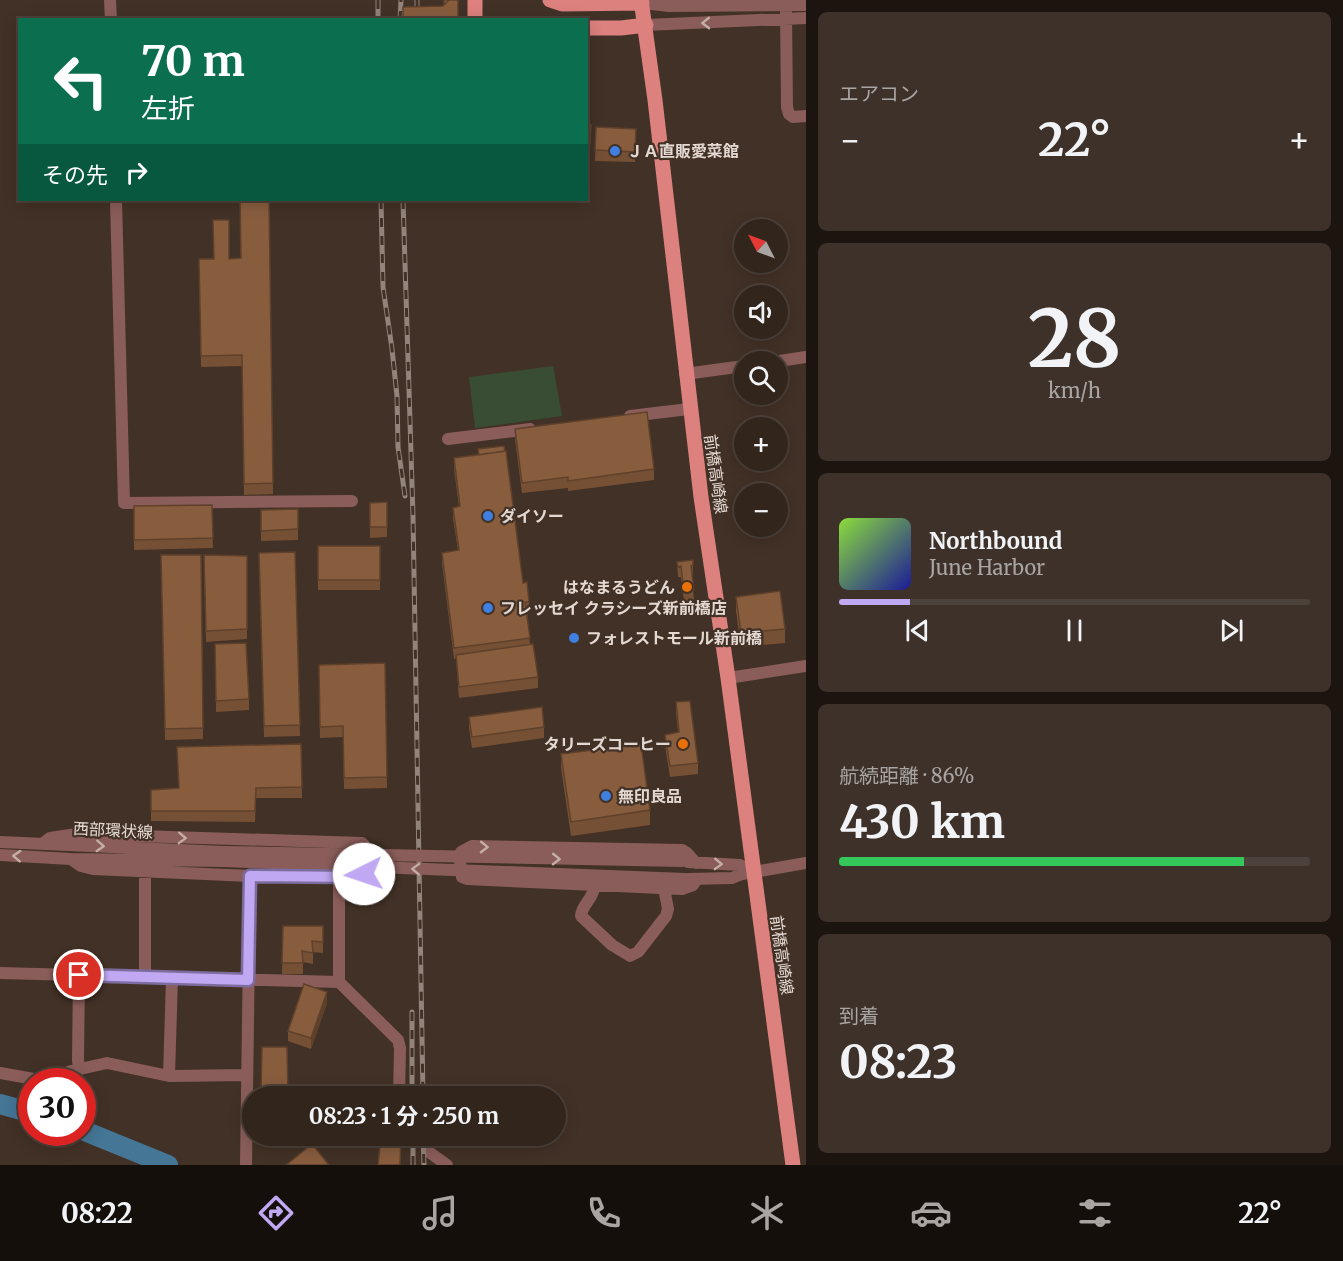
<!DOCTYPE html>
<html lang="ja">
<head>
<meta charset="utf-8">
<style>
  body { margin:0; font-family:Merriweather,"Noto Sans JP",serif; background:#3d3129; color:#f1f3f6; height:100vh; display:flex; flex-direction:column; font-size:22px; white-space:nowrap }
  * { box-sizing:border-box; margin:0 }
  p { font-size:20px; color:#a8a5a3 }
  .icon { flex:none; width:33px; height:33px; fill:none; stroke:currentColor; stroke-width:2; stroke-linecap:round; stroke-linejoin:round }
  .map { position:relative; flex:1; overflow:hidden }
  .drawer { display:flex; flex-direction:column; gap:12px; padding:12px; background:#1c140f; width:537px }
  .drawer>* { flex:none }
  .top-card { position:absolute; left:18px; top:18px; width:570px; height:183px; border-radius:0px; box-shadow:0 3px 15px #0003,0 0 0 2px #4d423b; background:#0b6e4f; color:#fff; overflow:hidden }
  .needle { width:39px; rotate:312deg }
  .fabs { position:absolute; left:734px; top:219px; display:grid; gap:12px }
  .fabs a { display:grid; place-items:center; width:54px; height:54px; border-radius:50%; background:#32251c; box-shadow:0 3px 15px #0003,0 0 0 2px #4d423b; font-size:30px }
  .speed { position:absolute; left:18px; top:1068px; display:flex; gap:12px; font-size:30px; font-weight:700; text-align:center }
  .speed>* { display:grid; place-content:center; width:78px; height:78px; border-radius:50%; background:#32251c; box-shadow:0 3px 15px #0003,0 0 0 2px #4d423b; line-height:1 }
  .speed .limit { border:9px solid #d22; background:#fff; color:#111 }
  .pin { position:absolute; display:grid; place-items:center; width:51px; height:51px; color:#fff; margin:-26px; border:3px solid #fff; border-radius:50%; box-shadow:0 2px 6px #0007 }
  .me { position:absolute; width:66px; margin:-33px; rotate:266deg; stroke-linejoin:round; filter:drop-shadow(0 0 4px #0008) }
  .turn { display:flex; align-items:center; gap:21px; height:126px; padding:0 24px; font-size:27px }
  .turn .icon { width:78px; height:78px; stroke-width:2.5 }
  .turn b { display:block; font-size:42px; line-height:51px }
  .then { display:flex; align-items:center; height:57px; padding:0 24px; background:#0003; gap:12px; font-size:22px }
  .big { font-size:45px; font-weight:700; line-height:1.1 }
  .drawer .widget { flex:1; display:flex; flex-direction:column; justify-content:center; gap:9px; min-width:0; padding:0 21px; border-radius:9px; background:#3d3129 }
  .drawer .dial { align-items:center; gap:0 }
  .dial b { font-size:78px; line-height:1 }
  .song { display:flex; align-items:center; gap:18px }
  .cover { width:72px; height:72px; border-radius:9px; background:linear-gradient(135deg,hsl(90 70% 55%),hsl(240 70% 35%)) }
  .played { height:6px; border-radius:3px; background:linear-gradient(90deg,#c0a8f3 15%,#4d423b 15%) }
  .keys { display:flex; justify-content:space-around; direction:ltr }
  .heat { display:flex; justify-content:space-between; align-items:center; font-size:33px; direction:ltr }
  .charge { height:9px; border-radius:4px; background:linear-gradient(90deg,#34c759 86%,#4d423b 0) }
  .trip { position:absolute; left:242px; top:1086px; width:324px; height:60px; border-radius:30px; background:#32251c; box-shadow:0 3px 15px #0003,0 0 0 2px #4d423b; font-weight:700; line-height:60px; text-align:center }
  .dock { display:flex; height:96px; justify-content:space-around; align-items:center; background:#140f0b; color:#a8a5a3 }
  .dock .icon { width:42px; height:42px }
  .dock .current { color:#c0a8f3 }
  .dock b { font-size:27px; color:#f1f3f6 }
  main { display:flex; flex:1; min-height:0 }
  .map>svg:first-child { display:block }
  .green { fill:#394d35 }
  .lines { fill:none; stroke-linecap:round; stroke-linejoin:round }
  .river { stroke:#457696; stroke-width:20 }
  .minor { stroke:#8a5d5a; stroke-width:12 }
  .major { stroke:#dc817d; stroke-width:15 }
  .rail-casing { stroke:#92847b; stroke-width:5 }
  .rail { stroke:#423126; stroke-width:3; stroke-dasharray:9; stroke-linecap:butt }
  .minor-bridge { stroke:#8a5d5a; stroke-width:12 }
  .wall { fill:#755035 }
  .shaded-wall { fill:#5f412b }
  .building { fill:#885d3e; stroke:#5f412b; stroke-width:1.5 }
  .oneway { stroke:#c4aea8 }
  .route-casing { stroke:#7d6d9e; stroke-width:15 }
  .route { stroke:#c0a8f3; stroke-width:10 }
  .shop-dot { fill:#3f7fe0; stroke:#423126; stroke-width:2 }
  .food-dot { fill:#e8710a; stroke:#423126; stroke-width:2 }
  .labels { text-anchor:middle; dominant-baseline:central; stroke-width:4.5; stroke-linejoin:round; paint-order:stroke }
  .poi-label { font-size:16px; font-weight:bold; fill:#e4d9d2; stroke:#423126; text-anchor:start }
  .street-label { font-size:16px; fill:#e4d9d2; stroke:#423126 }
</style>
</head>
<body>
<main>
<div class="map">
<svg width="806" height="1165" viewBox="0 0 806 1165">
  <rect width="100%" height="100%" fill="#423126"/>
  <!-- green -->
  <path class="green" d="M553,366L562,416L475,428L469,377Z"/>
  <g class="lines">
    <!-- river -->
    <path class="river" d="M0,1104L32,1113
      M82,1130L168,1165"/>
    <!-- minor -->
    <path class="minor" d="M110,0L111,20
      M642,3L669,6L806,5
      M786,12L787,107L789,114L793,117L806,116
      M646,25L806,18
      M116,200L124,503L352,501
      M773,362L806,357
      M685,374L744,366
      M630,416L689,409
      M448,439L530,429
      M728,678L806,666
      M0,842L225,852
      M42,844L50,838L77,834L362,843L365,846V872L364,874L359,877L250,876L93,869L81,866L71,859
      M0,855L71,859L223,861
      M688,862L740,865L753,872
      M696,863L687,853L682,850L472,846L461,852L460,862L462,877L467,879L682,889L693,885L697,879
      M145,872V978
      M339,877V982
      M689,879L732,878L742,874L806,863
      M595,885C593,900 582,904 581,916L612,945L630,956L638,952L666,916L668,909L664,888
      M0,973L339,982L398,1040L400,1048L399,1096
      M79,975L78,1060L79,1069
      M0,1073L45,1081L71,1071L107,1063L169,1076L246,1075
      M169,1076L172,978
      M429,1152L447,1165
      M246,1165L250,876"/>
    <!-- major -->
    <path class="major" d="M550,0L562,4L642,3
      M641,0L655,100L701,497L728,678L793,1165
      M475,20V0
      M586,28H621L646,25"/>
    <!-- rail casing -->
    <g class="rail-casing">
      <path id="rail" d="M378,0V20
        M417,0V20
        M400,20L401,0
        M381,200L383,287L392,349L397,396L398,447L405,496
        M403,200L413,516L423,1096
        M412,1012V1096
        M423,1136L424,1165
        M413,1165V1136"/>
    </g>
    <!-- rail -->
    <use href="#rail" class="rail"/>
    <!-- minor-bridge -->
    <path class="minor-bridge" d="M225,852L682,861
      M223,861L685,879"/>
  </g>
  <!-- wall -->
  <path class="wall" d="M586,125L591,136L588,169H586Z
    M596,127L636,129L635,162L595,161Z
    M269,200L273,494L244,495L242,366L201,367L199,259L241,258Z
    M515,429L654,469V480L568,491V488L522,493L515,440Z
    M478,455L529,602V612L527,613L530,644L538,677V688L459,698L456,658L454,659L442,563V553L458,551L453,518V508L459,507L454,469V458Z
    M387,502V537L370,538V503Z
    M212,505L213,548L134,550V506Z
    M298,509V540L261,541V510Z
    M318,546H380V590H318Z
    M295,552L300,736L264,737L259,553Z
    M161,555H201L203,739L165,740Z
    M204,555L247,556V639L206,642Z
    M677,562L693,565V576H692L694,601L684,602L681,577H678Z
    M736,597L785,629V643L741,647L736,611Z
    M215,644L249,699V710L216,712Z
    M385,663L387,788L344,789L343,737L320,738L319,665Z
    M676,702L698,763V774L670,777L665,746V735L678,732L676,713Z
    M469,717L544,727V738L472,748L469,728Z
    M301,744L302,798H256L255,822L151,821V790L179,788L177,747Z
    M561,754L650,810V825L571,836L561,768Z
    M283,926H323V953L313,952V964L303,962V974H282Z
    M327,1003L311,1049L288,1041V1031Z"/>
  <!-- shaded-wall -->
  <path class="shaded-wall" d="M591,125V136L588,169V158Z
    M327,992V1003L311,1049V1038Z"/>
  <!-- building -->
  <path class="building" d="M444,0H449L444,5Z
    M449,0H458V18H451V20H403V7L443,6Z
    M586,125H591L588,158H586Z
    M596,127L636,129L635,152L595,150Z
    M240,200H269L273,483L244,484L242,355L201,356L199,259H214L213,220H229V259L241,258Z
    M647,412L654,469L568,481V477L522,483L515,429Z
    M504,446L505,451L479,455L478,449Z
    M506,451L523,583L527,582L529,602H525L530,638L454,648L442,553L459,550L453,508L460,506L454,458Z
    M387,502V527H370V503Z
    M212,505L213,538L134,540V506Z
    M298,509V529L261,531V510Z
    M318,546H380V580H318Z
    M295,552L300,725L264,726L259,553Z
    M161,555H201L203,728L165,729Z
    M204,555L247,556V629L206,631Z
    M693,560V565L691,566L694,590L684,591L681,566L678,567L677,562Z
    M780,591L785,629L741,633L736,597Z
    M246,643L249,699L216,701L215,644Z
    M533,644L538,677L459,687L456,655Z
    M385,663L387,777L344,778L343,726L320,727L319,665Z
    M690,701L698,763L670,766L665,735L679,732L676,702Z
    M542,707L544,727L472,737L469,717Z
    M301,744L302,787L256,788L255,811H151V790L179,788L177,747Z
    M641,744L650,810L571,822L561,754Z
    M283,926H323V942L312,941L313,953L302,951L303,963H282Z
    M304,984L327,992L311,1038L288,1031Z
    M262,1047H287L288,1096H261Z
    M384,1089H395L394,1096H384Z
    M381,1136H401L400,1165H378Z
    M312,1144L329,1165H286Z"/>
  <!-- one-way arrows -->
  <defs><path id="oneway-chevron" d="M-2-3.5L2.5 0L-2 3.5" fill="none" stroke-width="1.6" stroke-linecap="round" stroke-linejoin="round" transform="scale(1.5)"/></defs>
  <g class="oneway">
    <use href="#oneway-chevron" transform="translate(706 23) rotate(179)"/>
    <use href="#oneway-chevron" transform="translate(182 838) rotate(2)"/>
    <use href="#oneway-chevron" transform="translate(100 846) rotate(3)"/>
    <use href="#oneway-chevron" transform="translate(484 847) rotate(1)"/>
    <use href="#oneway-chevron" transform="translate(17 856) rotate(-177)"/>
    <use href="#oneway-chevron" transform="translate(556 859) rotate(1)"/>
    <use href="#oneway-chevron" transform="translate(718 864) rotate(2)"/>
    <use href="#oneway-chevron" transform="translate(416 869) rotate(-178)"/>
  </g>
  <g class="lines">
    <!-- route casing -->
    <g class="route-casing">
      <path id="route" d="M79,975L248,980L250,876L359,877L364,874"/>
    </g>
    <!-- route -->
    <use href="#route" class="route"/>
  </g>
  <!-- markers -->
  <g class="shop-dot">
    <circle cx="615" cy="151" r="6"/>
    <circle cx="488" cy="516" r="6"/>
    <circle cx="488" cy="608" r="6"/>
    <circle cx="574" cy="638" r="6"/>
    <circle cx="606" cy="796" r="6"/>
  </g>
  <g class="food-dot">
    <circle cx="687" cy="587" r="6"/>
    <circle cx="683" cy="744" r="6"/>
  </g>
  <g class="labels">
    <!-- poi labels -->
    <g class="poi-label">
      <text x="627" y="151">ＪＡ直販愛菜館</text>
      <text x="500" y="516">ダイソー</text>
      <text x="675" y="587" text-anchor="end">はなまるうどん</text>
      <text x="500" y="608">フレッセイ クラシーズ新前橋店</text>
      <text x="586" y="638">フォレストモール新前橋</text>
      <text x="671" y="744" text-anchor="end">タリーズコーヒー</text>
      <text x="618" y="796">無印良品</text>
    </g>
    <!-- street labels -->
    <g class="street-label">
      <text transform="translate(716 474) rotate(82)">前橋高崎線</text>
      <text transform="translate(113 830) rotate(3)">西部環状線</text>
      <text transform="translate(782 955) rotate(82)">前橋高崎線</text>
    </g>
  </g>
</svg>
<div class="fabs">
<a><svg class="needle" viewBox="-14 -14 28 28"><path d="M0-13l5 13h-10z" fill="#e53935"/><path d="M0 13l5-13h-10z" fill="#a8a5a3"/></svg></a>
<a><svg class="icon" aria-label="sound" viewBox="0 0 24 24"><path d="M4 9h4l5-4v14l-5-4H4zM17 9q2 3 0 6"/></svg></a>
<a><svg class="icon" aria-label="search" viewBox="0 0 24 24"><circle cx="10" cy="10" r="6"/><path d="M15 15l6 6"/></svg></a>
<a>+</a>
<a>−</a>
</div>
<div class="speed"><div class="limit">30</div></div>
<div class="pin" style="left:79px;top:975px;background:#d93025"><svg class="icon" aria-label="arrive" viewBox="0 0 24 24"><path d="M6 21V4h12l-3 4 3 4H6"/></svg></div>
<svg class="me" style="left:364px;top:874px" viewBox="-20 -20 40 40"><circle r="19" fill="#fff"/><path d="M0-13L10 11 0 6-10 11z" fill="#c0a8f3"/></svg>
<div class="trip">08:23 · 1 分 · 250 m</div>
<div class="top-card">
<div class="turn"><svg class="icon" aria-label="left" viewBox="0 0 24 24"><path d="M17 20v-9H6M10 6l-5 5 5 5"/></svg><div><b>70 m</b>左折</div></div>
<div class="then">その先<svg class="icon" aria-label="right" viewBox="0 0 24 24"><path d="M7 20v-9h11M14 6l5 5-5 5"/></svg></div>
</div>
</div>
<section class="drawer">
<div class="widget"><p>エアコン</p>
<div class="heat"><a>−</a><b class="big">22°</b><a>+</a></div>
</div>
<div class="widget dial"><b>28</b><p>km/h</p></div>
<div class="widget">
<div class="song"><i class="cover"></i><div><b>Northbound</b><p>June Harbor</p></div></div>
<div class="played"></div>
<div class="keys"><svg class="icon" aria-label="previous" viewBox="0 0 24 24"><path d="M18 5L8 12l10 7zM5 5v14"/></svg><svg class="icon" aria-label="pause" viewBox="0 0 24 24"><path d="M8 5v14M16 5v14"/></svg><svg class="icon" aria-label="next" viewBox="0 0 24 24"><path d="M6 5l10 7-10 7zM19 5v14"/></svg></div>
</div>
<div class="widget"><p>航続距離 · 86%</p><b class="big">430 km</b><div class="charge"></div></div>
<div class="widget"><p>到着</p><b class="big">08:23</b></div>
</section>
</main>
<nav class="dock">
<b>08:22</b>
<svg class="icon current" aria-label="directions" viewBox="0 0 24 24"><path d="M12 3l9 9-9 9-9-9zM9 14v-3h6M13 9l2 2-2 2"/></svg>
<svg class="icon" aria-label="music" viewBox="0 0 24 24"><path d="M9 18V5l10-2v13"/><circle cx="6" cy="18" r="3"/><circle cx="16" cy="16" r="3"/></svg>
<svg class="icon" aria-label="phone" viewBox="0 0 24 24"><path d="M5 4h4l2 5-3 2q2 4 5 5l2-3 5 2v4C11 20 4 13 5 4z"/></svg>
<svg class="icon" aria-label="climate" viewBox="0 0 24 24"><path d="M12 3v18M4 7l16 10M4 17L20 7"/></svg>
<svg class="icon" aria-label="car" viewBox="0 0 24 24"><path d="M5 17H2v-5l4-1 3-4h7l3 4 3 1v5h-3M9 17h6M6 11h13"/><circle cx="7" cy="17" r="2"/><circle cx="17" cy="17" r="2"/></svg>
<svg class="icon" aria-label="filters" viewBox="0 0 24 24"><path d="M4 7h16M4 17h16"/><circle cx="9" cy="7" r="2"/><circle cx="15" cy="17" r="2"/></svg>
<b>22°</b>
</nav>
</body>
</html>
